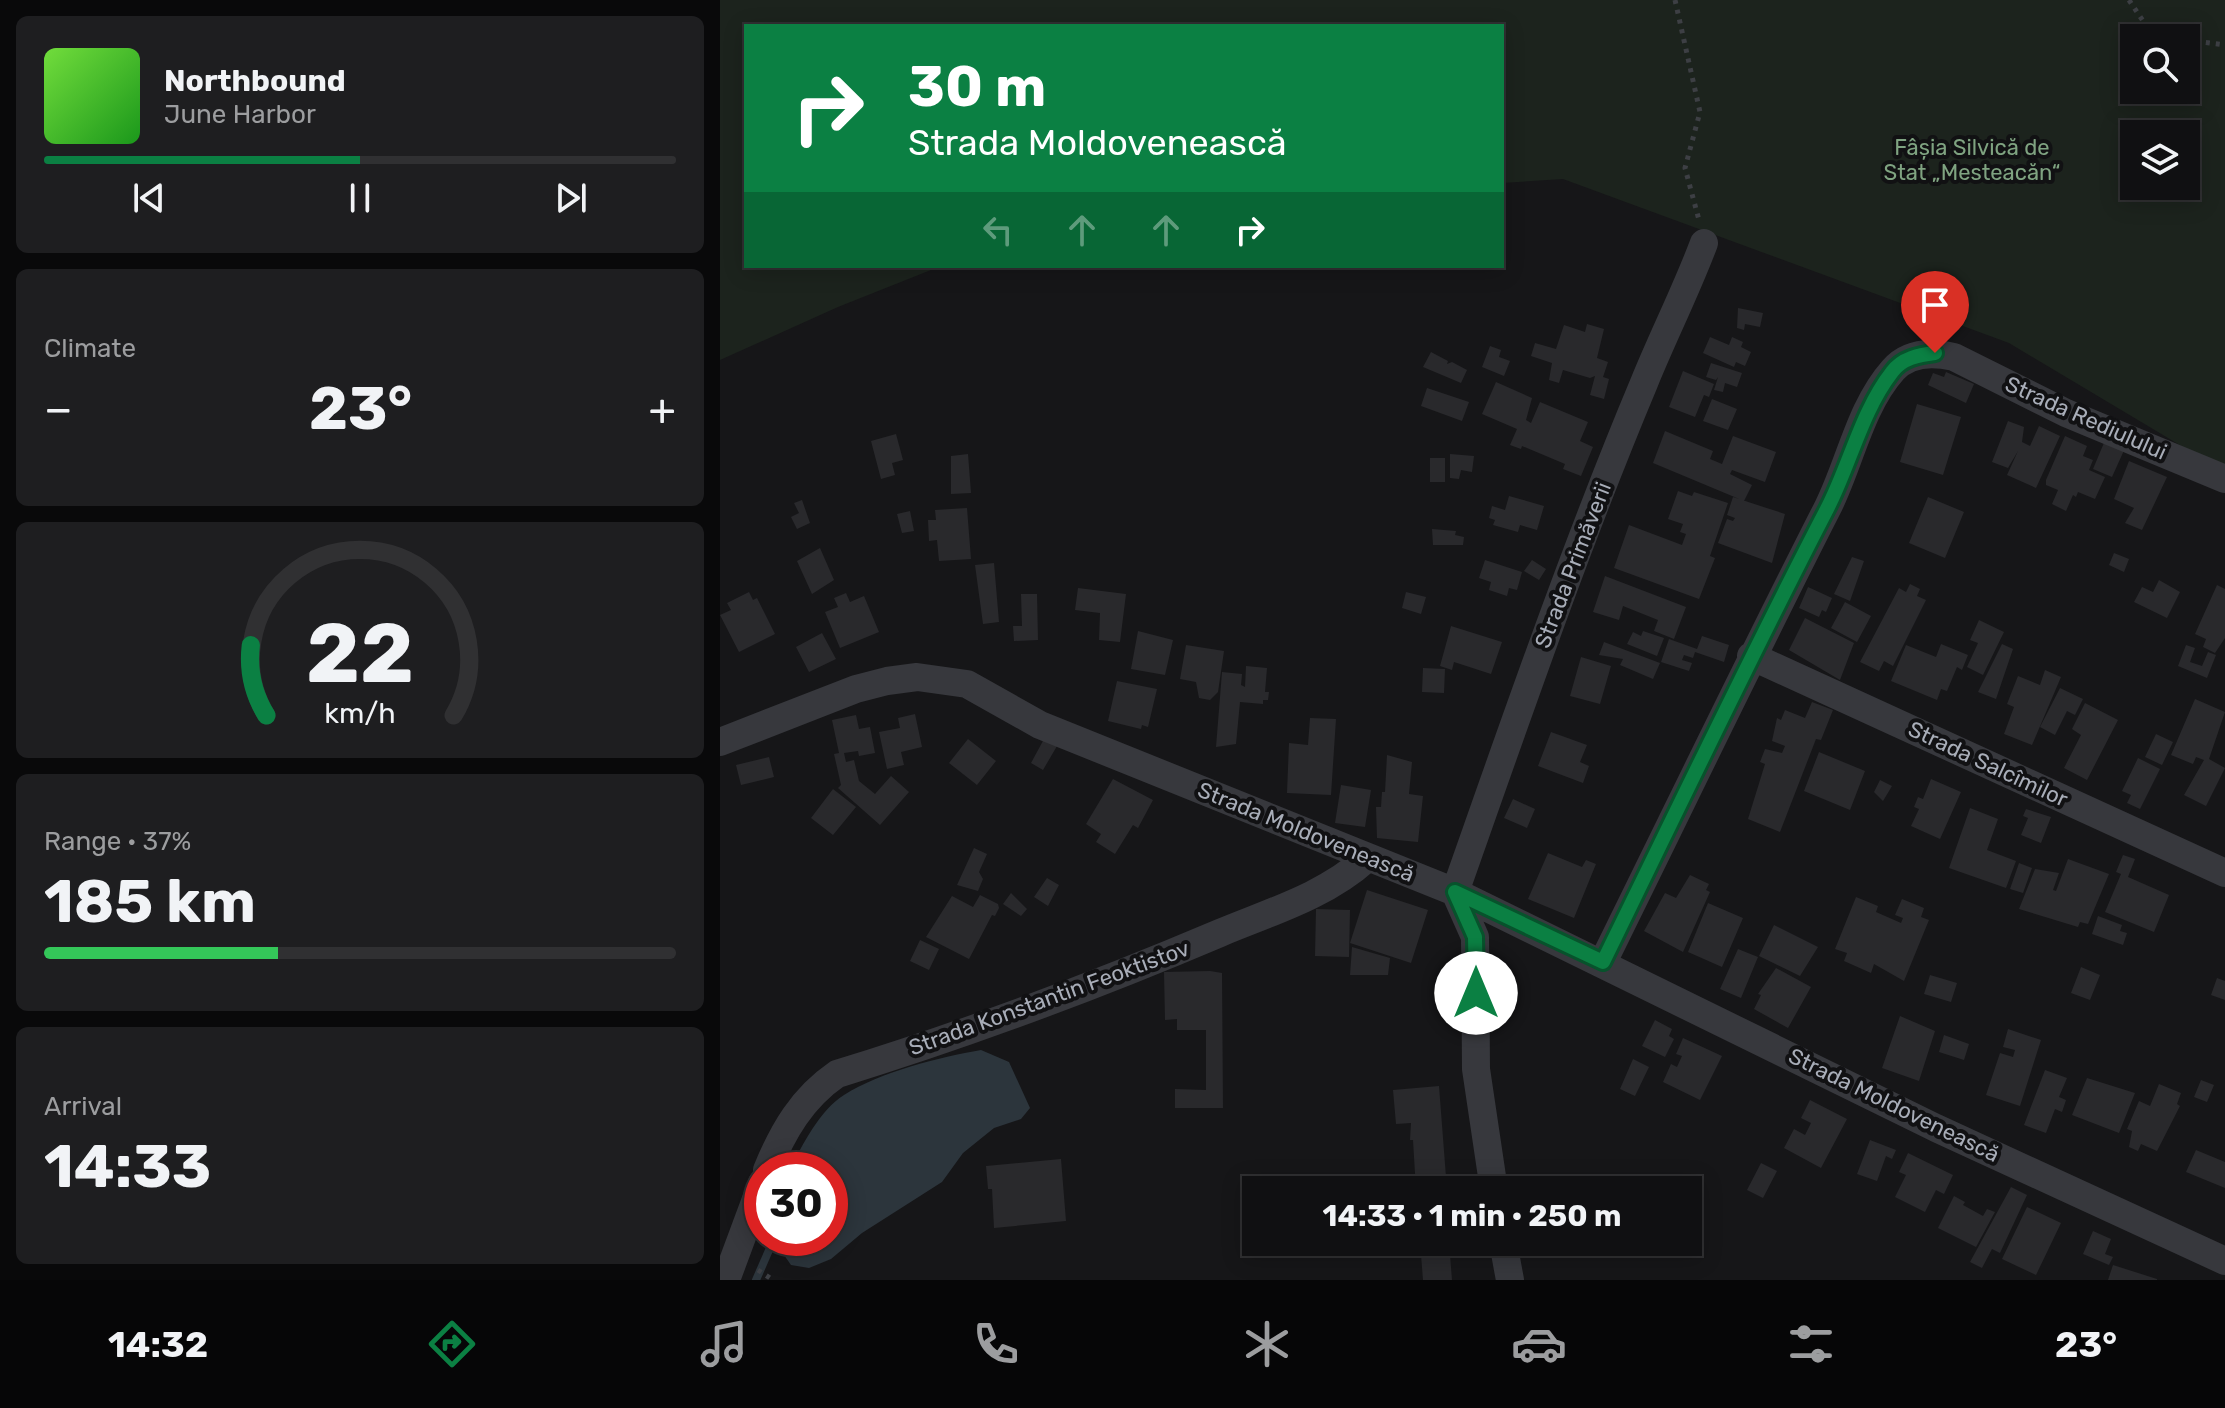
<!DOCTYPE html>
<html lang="en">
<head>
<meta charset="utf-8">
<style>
  body { margin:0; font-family:Rubik,sans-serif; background:#1e1e20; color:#f1f3f6; height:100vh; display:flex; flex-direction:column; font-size:30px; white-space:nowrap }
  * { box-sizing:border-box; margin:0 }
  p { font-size:26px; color:#9c9d9f }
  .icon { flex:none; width:44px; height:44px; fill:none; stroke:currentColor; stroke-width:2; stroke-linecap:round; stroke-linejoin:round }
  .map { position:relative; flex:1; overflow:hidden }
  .sheet { display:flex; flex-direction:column; gap:16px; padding:16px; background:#09090a; width:720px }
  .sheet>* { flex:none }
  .top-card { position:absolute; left:24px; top:24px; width:760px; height:244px; border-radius:0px; box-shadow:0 4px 20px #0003,0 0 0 2px #303032; background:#0b8043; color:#fff; overflow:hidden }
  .buttons { position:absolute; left:1400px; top:24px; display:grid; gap:16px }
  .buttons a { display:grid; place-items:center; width:80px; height:80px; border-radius:0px; background:#101012; box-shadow:0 4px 20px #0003,0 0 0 2px #303032; font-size:40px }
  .speed { position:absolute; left:24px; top:1152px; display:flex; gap:16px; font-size:40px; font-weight:700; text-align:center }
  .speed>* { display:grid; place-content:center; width:104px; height:104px; border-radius:50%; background:#101012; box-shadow:0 4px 20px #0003,0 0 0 2px #303032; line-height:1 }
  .speed .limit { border:12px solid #d22; background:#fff; color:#111 }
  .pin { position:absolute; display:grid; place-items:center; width:68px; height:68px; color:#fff; margin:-82px -34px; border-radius:50% 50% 50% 0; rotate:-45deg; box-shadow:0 0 8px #0007 }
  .pin .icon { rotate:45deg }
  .me { position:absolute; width:88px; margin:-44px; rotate:0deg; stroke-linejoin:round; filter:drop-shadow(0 0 6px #0008) }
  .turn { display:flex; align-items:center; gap:28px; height:168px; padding:0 32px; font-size:36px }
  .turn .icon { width:104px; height:104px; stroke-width:2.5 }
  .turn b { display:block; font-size:56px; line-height:68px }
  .lanes { display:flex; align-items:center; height:76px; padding:0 32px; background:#0003; justify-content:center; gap:40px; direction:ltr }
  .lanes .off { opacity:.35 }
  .big { font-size:60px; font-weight:700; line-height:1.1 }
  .sheet .tile { flex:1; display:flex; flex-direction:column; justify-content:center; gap:12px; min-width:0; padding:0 28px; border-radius:12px; background:#1e1e20 }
  .sheet .dial { align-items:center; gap:0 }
  .dial svg { height:208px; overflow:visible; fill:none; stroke:#303032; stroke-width:7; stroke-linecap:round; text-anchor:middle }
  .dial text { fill:#f1f3f6; stroke:none }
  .song { display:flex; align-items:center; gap:24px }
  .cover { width:96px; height:96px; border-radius:12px; background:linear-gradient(135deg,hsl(100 70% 55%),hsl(120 70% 35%)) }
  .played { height:8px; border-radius:4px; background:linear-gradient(90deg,#0b8043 50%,#303032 50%) }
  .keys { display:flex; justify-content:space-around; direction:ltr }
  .heat { display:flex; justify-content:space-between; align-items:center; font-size:44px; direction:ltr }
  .charge { height:12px; border-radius:6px; background:linear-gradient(90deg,#34c759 37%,#303032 0) }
  .trip { position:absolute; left:522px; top:1176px; width:460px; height:80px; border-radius:0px; background:#101012; box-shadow:0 4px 20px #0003,0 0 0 2px #303032; font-weight:700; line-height:80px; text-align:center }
  .menu { display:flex; height:128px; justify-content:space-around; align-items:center; background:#060607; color:#9c9d9f }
  .menu .icon { width:56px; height:56px }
  .menu .selected { color:#0b8043 }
  .menu b { font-size:36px; color:#f1f3f6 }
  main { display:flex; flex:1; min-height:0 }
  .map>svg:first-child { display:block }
  .green { fill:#1c231d; fill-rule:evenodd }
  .water { fill:#2c353c }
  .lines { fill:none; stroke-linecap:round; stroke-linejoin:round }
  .stream { stroke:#2c353c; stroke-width:8 }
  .building { fill:#29292c }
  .path { stroke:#3d3f44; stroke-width:5; stroke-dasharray:4 6; stroke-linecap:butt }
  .street { stroke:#37383d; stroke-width:28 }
  .route-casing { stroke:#07532c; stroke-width:20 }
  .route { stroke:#0b8043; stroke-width:14 }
  .labels { text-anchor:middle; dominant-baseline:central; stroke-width:8; stroke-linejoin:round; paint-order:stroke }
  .park-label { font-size:22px; fill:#7fa381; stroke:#111113 }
  .street-label { font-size:22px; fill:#a8adb8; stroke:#111113 }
</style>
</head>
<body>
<main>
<section class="sheet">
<div class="tile">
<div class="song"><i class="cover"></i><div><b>Northbound</b><p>June Harbor</p></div></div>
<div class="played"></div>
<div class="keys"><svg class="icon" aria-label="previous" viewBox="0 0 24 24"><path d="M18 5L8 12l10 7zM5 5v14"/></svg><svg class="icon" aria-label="pause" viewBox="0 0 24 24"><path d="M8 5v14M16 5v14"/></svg><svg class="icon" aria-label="next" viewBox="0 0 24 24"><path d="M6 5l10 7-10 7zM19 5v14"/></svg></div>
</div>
<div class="tile"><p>Climate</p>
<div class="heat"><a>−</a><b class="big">23°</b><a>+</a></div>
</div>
<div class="tile dial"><svg viewBox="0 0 100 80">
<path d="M14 69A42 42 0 1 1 86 69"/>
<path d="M14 69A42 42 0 0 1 8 42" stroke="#0b8043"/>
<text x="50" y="56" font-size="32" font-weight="700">22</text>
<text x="50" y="72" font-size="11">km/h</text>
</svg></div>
<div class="tile"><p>Range · 37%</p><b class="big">185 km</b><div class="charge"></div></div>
<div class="tile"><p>Arrival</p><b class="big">14:33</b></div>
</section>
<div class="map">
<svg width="1505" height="1280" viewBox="0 0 1505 1280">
  <rect width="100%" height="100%" fill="#161618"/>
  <!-- green -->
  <path class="green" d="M0,0H1505V472L1289,343L843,179L782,183V26H26V266H221L118,307L0,360ZM1414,38H1466V90H1414ZM1414,134H1466V186H1414Z"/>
  <!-- water -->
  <path class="water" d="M261,1050L289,1062L310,1108L301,1119L274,1128L243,1153L222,1182L142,1233L111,1259L89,1268L71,1265L52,1238H110V1170H70C82,1145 100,1110 124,1095C160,1072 220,1057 261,1050Z"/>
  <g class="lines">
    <!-- stream -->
    <path class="stream" d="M36,1280L53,1241"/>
  </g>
  <!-- building -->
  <path class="building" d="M1018,308L1043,313L1040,327L1025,324L1024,330L1017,328Z
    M867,324L884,329L877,358L888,362L883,377L889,379L884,399L870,395L875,376L870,378L843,370L839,383L829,380L832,363L811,356L815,343L836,349L844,325L865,332Z
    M990,337L1009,345L1012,337L1023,342L1021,347L1031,352L1025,366L1016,362L1014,367L983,353Z
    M770,346L781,350L779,357L790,361L784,376L762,367Z
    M711,352L728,361L727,364L732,362L747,370L741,383L703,367Z
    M991,363L1022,373L1017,387L1005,383L1003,392L994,390L998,377L996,380L986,377Z
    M963,371L994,384L989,397L984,395L975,417L949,407Z
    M1226,372L1254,384L1246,403L1208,385L1213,373L1224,377Z
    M776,382L812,398L806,420L811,423L820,402L868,422L860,441L873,447L861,476L843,469L845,464L802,446L801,449L790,445L797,429L762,414Z
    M707,388L749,402L742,421L701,406Z
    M992,399L1017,409L1008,430L983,421Z
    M1197,404L1241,417L1223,475L1180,462Z
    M1288,421L1304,427L1302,442L1310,446L1319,426L1340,436L1316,488L1287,475L1298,451L1288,468L1272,462Z
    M945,431L993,451L990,459L1002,464L1013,436L1056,452L1045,482L1012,470L1010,474L1032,485L1024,501L933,463Z
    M176,434L183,460L172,463L175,475L161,479L151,441Z
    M1345,436L1367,446L1363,456L1373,460L1369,470L1385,477L1375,499L1358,492L1356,497L1353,495L1346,511L1332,504L1338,490L1326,485V480Z
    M1386,438L1406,446L1392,477L1373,469Z
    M248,454L251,493L231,494V456Z
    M730,454L754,456L752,472L741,470L739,479L730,478Z
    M710,458H725V482H710Z
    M1409,461L1447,477L1422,530L1405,523L1414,508L1394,499Z
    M958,491L972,496L974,492L1008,503L990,556L995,558L979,599L894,568L909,525L962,545L966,534L960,532L963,524L948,519Z
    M789,496L824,506L817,530L800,525L798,532L773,525L775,520L769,518L772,506L785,510Z
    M1013,497L1065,514L1052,563L998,543L1007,519L1013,521L1015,518L1007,515Z
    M1208,497L1244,512L1225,558L1189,543Z
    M82,500L90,523L77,529L71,517L79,513L74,503Z
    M247,508L251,559L219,561L217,540L209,541L208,520H216L215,510Z
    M190,511L194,531L182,533L177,514Z
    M712,529L736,531L735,535L744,537L743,545H713Z
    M100,548L114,580L92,594L77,561Z
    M1394,553L1409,559L1404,572L1389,565Z
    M1132,557L1144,561L1130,601L1114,594Z
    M765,560L802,572L797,590L789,588L787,596L769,590L771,582L759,578Z
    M812,560L826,569L819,580L804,571Z
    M274,563L279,622L263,624L255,565Z
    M885,576L966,607L954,639L934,631L938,620L903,606L899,620L873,612Z
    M1439,580L1460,592L1447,618L1414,602L1422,587L1433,592Z
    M1190,584L1200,589L1197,596L1206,600L1173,666L1164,661L1159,671L1140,662L1179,588L1186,592Z
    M1497,585L1505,589V638L1495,653L1483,647L1486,639L1475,634Z
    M1088,587L1112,598L1106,612L1102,610L1099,617L1079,608Z
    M358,588L406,594L400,642L379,640L380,613L355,610Z
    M29,592L33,600L37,598L55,634L19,652L0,615L11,610L7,603Z
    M686,592L706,597L701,614L682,608Z
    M126,593L130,602L144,596L159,632L120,648L105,612L118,607L114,598Z
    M301,594H317L318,640L294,641L293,626H302Z
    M1125,602L1151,616L1137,642L1111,628Z
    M1085,618L1134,643L1120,680L1069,650Z
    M1259,620L1284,632L1263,675L1247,667L1258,643L1250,640Z
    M731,626L782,642L771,674L734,662L732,670L720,666Z
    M418,631L453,640L445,675L411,669Z
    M923,631L944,638L937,656L907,644L913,632L921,636Z
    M102,633L116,659L89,672L76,647Z
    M982,636L1009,645L1004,662L975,652L973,658L964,655L962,660L972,663L969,671L941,662L949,639L977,649Z
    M884,642L940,663L933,679L900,665L903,659L879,655Z
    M1221,644L1248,655L1242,670L1237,667L1227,691L1221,689L1217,700L1171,681L1186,645L1216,657Z
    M1282,644L1293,649L1276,699L1258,692Z
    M466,645L504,651L498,692L490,700L479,698L476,682L460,679Z
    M1466,645L1475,648L1470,662L1482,666L1488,652L1496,655L1487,678L1458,666Z
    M861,657L891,666L880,704L850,696Z
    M526,666L547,668L545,692H549L548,700H543V704L520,702L516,744L496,747L502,672L522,674L521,685L525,687Z
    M703,668L725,669L724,693L702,692Z
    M1325,670L1341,677L1312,745L1284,734L1294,707L1287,704L1298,676L1320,685Z
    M397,681L437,689L428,727L422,725L421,729L388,721Z
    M1340,688L1363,699L1355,715L1347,711L1335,735L1320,727Z
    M1475,699L1505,712L1489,759L1505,768L1486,806L1464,795L1484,760L1476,757L1473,764L1451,755Z
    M1092,702L1113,710L1101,740L1096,739L1060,832L1028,819L1045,764L1040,762L1045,749L1062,753L1065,746L1052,741L1057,718L1061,720L1065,710L1085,718Z
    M1365,703L1398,720L1367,780L1344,768L1361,735L1352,729Z
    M195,714L202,747L181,752L184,765L167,769L159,732L180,728L178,718Z
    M136,715L139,729L150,727L155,753L139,756L138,751L124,753L126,762L134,760L139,781L155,794L171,776L189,792L160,825L118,788L121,785L114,754L119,753L112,720Z
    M590,718L616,719L611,795L567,793L569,743L588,745Z
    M831,732L867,745L860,762L869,766L863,783L818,766Z
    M1436,734L1453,742L1442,765L1425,757Z
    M248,739L276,761L257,785L229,763Z
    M324,739L337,746L323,770L311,763Z
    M1099,752L1145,771L1130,810L1084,791Z
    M667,755L692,762L689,794L703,796L698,842L657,838L656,807H661L662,792H665Z
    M49,757L54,777L21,785L16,765Z
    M1418,758L1440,769L1420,809L1407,803L1411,795L1402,791Z
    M393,779L433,800L418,828L413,825L395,854L376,842L381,834L366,824Z
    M1211,779L1241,792L1220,839L1191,826L1199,809L1194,807L1198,797L1203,799Z
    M1160,780L1172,786L1163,801L1154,792Z
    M621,785L651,790L645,827L615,823Z
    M113,789L136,807L113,835L91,818Z
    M793,799L815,809L807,828L784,818Z
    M1250,808L1278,819L1267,850L1296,861L1286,888L1229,868Z
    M1306,809L1331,817L1321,843L1301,835L1308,818L1303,816Z
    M254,848L267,854L259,872L263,879L258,891L237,885Z
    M828,853L862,867L866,860L876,864L854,918L808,899Z
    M1403,855L1415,859L1408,877L1449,895L1434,932L1385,912L1401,874L1396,872Z
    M1348,859L1389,874L1368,924L1360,922L1358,927L1299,909L1315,869L1339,873L1333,890L1336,891Z
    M1299,863L1312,868L1303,893L1290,889Z
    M970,875L989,884L986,890L990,892L963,952L924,931L945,893L956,898Z
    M327,878L339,885L328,906L314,897Z
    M647,890L708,910L691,963L630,943Z
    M291,893L307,909L301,916L283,904Z
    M260,895L278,904L279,908L275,916L272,915L249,959L206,937L232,896L253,907Z
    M1136,897L1158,906L1156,912L1181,923L1183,918L1175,915L1182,899L1204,908L1201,917L1209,920L1184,981L1154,964L1151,973L1124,961L1127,953L1115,949Z
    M988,903L1023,918L1002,967L968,952Z
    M596,909L630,910L629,957L595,956Z
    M1378,916L1402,925L1400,931L1407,933L1403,945L1372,934Z
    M1054,925L1098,947L1080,976L1039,956Z
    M200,940L219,949L209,970L190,961Z
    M632,947L670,958L668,975H630Z
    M1018,949L1038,957L1021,998L1000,989Z
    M1361,967L1380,975L1370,1000L1351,993Z
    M1056,968L1091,987L1068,1028L1034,1009L1041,995L1038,994Z
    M490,971L502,973L503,1108H455V1089L486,1090V1030H457V1019L445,1020L444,972Z
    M1210,975L1237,983L1231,1002L1204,994Z
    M1497,978L1505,981V1000L1491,995Z
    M1180,1016L1215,1031L1199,1081L1162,1068Z
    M935,1020L952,1029L949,1036L954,1039L945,1057L922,1046Z
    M1288,1029L1321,1040L1300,1106L1266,1095L1280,1053L1293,1057L1295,1050L1283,1047Z
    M1224,1035L1249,1044L1244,1060L1219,1052Z
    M963,1038L1002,1056L980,1100L943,1082L951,1064L957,1067L962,1056L956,1054Z
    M913,1059L929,1067L915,1096L900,1089Z
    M1325,1070L1347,1078L1339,1097L1346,1100L1342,1112L1335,1109L1326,1133L1304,1125Z
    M1367,1078L1415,1093L1399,1133L1352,1115Z
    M1481,1080L1494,1085L1487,1102L1474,1097Z
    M1439,1084L1461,1093L1457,1104L1460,1106L1437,1151L1421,1144L1418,1151L1409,1147L1412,1131L1407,1129L1419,1101L1430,1106Z
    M719,1086L727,1190H696L693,1140H690L691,1123L676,1124L673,1090Z
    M1090,1100L1127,1119L1101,1168L1064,1148L1074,1129L1085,1135L1091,1123L1081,1118Z
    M1150,1140L1176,1150L1172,1159L1166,1156L1157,1181L1137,1174Z
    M1476,1150L1505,1162V1188L1466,1172Z
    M1188,1153L1233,1175L1224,1194L1216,1190L1205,1212L1175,1197L1186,1175L1179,1172Z
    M341,1159L346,1221L274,1228L272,1189H268L266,1166Z
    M1041,1163L1057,1171L1043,1198L1027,1190Z
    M1291,1187L1307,1195L1280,1253L1272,1249L1262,1268L1250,1262Z
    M1234,1196L1245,1202L1243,1205L1263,1216L1267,1209L1275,1212L1256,1247L1218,1228Z
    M1307,1207L1341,1223L1316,1275L1282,1259Z
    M1373,1231L1391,1239L1385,1254L1393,1257L1389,1265L1363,1254Z
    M700,1242H729L732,1280H703Z
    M1393,1265L1437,1279V1280H1388Z"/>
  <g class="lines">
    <!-- path -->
    <path class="path" d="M955,0L980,112L965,168L979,220
      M1409,0L1433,36L1446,38
      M1466,40L1505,45
      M38,1270L53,1280"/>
    <!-- street -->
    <path class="street" d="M1031,656L1505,873
      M0,742L136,689L167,681L197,677L247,684L320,725L735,892L1216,1128L1505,1261
      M883,962C958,810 1031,658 1108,507C1130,463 1140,407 1173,370C1189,352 1213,352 1234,357L1346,413L1505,479
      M47,1170C63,1131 82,1098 117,1074C247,1034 375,986 500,933C550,912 605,896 646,859
      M774,1190L756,1069L755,937L735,892C795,722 854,550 924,383C943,336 966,291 984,243
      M783,1242L790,1280
      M6,1280L42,1183"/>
  </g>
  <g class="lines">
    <!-- route casing -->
    <g class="route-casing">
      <path id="route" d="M756,993L755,937L735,892L883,962C957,811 1029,659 1107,509C1130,465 1141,412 1172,372C1182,358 1199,355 1215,353"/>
    </g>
    <!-- route -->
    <use href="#route" class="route"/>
  </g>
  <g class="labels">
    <!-- park labels -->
    <g class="park-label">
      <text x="1252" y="147">Fâșia Silvică de<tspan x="1252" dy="25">Stat „Mesteacăn“</tspan></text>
    </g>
    <!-- street labels -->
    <g class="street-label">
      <text transform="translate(1366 418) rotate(24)">Strada Rediulului</text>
      <text transform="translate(853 565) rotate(-69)">Strada Primăverii</text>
      <text transform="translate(1268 764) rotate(25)">Strada Salcîmilor</text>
      <text transform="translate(586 832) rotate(22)">Strada Moldovenească</text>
      <text transform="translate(329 998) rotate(-20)">Strada Konstantin Feoktistov</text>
      <text transform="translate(1174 1105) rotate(26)">Strada Moldovenească</text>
    </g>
  </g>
</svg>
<div class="buttons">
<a><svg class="icon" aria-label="search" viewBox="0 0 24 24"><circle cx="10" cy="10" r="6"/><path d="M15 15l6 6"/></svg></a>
<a><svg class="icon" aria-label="layers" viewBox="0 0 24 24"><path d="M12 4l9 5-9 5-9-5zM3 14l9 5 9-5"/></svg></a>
</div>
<div class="speed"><div class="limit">30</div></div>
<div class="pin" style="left:1215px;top:353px;background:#d93025"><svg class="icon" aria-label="arrive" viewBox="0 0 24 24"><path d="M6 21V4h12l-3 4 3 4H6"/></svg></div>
<svg class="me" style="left:756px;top:993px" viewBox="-20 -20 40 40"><circle r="19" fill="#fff"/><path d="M0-13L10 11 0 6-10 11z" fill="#0b8043"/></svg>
<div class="trip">14:33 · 1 min · 250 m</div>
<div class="top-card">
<div class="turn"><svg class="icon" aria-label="right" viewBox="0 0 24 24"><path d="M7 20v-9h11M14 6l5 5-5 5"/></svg><div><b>30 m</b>Strada Moldovenească</div></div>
<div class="lanes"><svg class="icon off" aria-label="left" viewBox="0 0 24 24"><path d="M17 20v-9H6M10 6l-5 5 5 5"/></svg><svg class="icon off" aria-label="ahead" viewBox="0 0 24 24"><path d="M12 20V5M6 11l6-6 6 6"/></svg><svg class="icon off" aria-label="ahead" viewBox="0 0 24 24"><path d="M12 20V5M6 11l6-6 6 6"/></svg><svg class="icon" aria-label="right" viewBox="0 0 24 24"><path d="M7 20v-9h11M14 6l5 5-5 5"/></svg></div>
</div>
</div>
</main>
<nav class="menu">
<b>14:32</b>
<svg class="icon selected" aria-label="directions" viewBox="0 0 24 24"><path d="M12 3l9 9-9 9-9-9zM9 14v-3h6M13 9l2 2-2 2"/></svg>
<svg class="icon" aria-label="music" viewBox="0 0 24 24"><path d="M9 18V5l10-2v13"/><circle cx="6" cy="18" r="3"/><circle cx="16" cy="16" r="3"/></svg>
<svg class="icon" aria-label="phone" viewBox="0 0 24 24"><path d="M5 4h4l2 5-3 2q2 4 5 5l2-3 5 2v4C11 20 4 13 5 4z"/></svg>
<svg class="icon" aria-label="climate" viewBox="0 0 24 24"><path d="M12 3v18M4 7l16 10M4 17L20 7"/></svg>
<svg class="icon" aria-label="car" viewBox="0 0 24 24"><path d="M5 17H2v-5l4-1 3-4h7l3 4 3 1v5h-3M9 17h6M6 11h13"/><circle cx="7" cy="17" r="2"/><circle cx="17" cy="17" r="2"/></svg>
<svg class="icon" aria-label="filters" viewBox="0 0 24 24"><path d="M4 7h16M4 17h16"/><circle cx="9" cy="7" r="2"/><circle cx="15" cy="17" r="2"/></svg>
<b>23°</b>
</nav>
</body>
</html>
